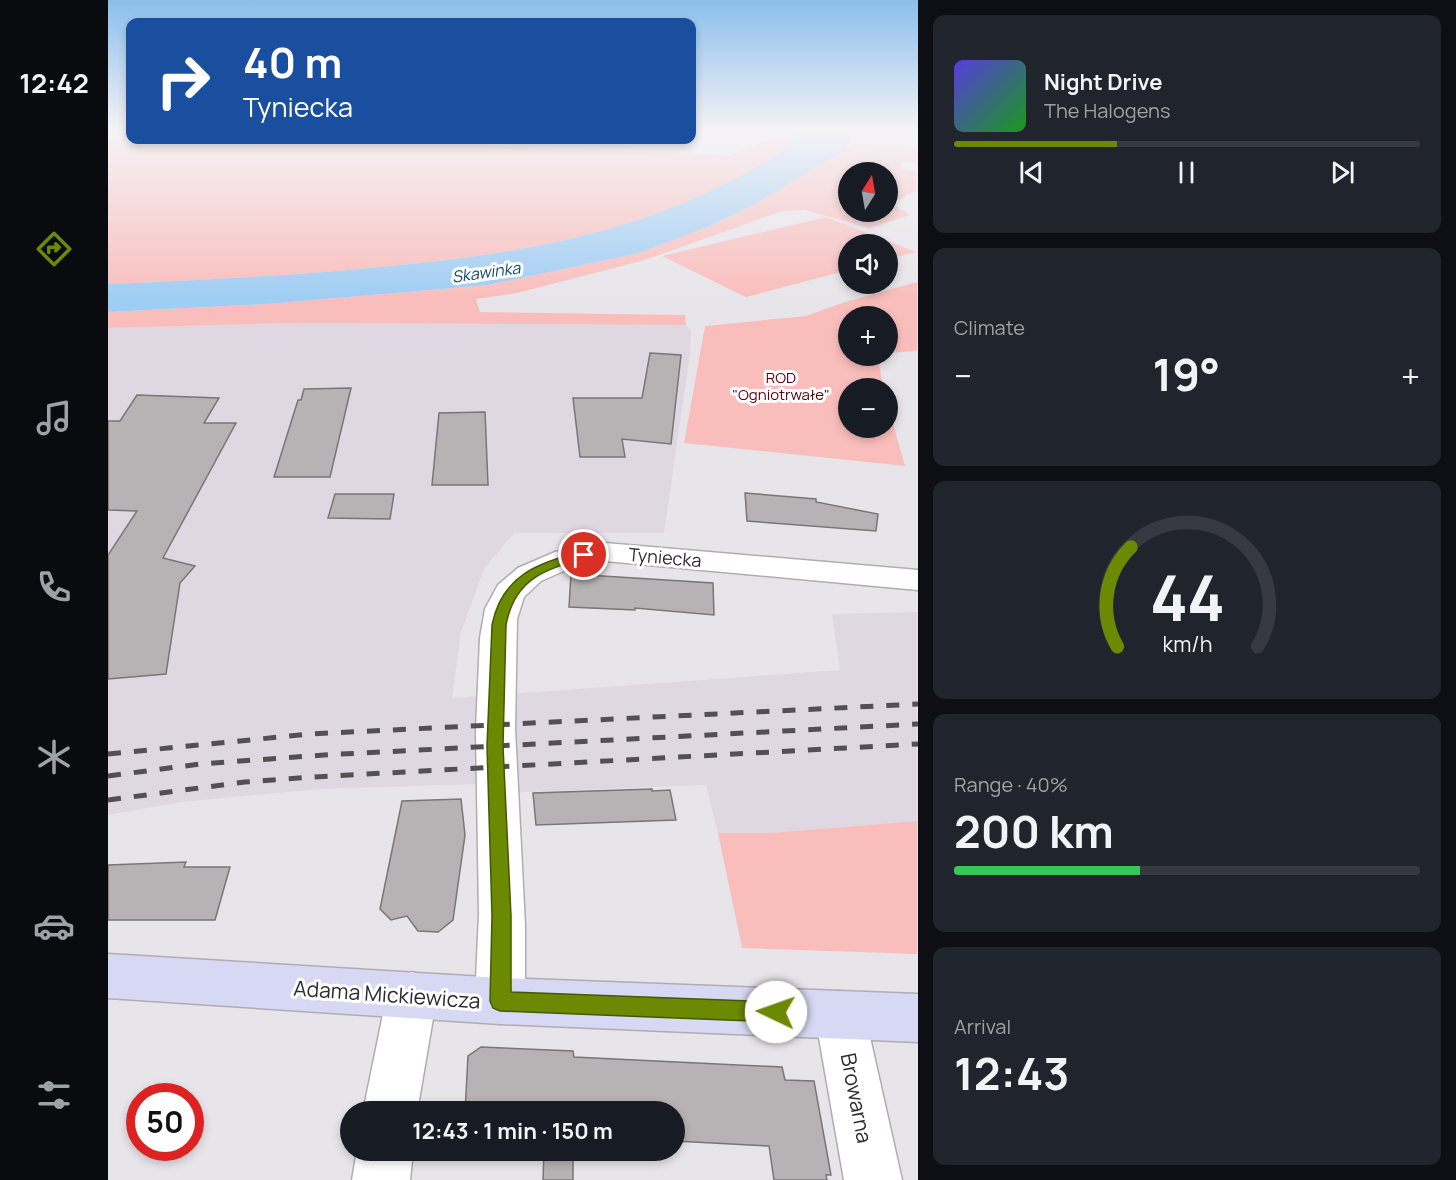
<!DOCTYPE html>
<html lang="en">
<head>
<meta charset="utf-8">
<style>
  body { margin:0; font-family:Manrope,sans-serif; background:#20242c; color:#f1f3f6; height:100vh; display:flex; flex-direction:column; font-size:22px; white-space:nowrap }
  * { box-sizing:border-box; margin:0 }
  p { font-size:20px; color:#9ea1a6 }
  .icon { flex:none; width:33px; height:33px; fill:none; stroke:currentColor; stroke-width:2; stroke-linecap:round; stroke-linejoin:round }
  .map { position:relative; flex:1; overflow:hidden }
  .side { display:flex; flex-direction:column; gap:15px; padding:15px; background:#0d0f14; width:538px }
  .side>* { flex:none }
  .guide { position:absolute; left:18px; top:18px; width:570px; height:126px; border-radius:12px; box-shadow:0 3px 9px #0003; background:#1a4fa0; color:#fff; overflow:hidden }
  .needle { width:39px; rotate:11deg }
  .buttons { position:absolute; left:730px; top:162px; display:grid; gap:12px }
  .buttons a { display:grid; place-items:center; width:60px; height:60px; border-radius:50%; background:#171b24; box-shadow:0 3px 9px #0003; font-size:30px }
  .speed { position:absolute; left:18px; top:1083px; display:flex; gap:12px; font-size:30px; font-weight:700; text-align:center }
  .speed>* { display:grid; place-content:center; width:78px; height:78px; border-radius:50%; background:#171b24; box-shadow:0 3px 9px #0003; line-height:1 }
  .speed .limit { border:9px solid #d22; background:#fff; color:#111 }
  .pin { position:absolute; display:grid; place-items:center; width:51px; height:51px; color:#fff; margin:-26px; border:3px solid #fff; border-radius:50%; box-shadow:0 2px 6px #0007 }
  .me { position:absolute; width:66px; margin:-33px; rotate:273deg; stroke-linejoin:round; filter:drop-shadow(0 0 4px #0008) }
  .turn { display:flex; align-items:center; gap:21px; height:126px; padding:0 18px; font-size:27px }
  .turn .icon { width:78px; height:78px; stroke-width:2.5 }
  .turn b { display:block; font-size:42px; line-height:51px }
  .big { font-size:45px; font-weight:700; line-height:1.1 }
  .side .widget { flex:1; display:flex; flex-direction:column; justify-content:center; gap:9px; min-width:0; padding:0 21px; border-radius:12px; background:#20242c }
  .side .dial { align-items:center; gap:0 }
  .dial svg { height:156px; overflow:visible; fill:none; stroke:#363941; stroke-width:7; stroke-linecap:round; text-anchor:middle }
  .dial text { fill:#f1f3f6; stroke:none }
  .song { display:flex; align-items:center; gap:18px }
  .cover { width:72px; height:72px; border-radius:9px; background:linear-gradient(135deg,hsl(250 70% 55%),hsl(120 70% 35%)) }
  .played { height:6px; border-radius:3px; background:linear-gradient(90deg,#6b8902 35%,#363941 35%) }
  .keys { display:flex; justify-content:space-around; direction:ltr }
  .heat { display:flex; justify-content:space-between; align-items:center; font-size:33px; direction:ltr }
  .charge { height:9px; border-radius:4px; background:linear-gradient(90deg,#34c759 40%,#363941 0) }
  .trip { position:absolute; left:232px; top:1101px; width:345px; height:60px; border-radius:30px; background:#171b24; box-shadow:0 3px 9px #0003; font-weight:700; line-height:60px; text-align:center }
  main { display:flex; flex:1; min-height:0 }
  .tabs { display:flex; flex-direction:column; width:108px; justify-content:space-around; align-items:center; background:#090b0e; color:#9ea1a6 }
  .tabs .icon { width:42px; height:42px }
  .tabs .current { color:#6b8902 }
  .tabs b { font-size:27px; color:#f1f3f6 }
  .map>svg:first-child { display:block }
  .built { fill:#dfd8e3 }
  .green { fill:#f9bebc; fill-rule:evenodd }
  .water { fill:#a0cdf3 }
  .building { fill:#b7b2b4; stroke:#7a7577; stroke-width:1.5 }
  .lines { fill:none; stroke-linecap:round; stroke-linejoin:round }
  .minor-casing { stroke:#afadb1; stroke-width:3 }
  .tertiary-casing { stroke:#afadb1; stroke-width:3 }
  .secondary-casing { stroke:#afadb1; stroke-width:3 }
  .minor { fill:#fff; fill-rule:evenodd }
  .tertiary { fill:#fff; fill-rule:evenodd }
  .secondary { fill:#d7d9f4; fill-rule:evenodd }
  .rail { stroke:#525053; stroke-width:5; stroke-dasharray:13 13; stroke-linecap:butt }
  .route { fill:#6b8902; stroke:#465901; stroke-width:1.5 }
  .labels { text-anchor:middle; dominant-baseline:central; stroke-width:6; stroke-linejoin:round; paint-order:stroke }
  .far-park-label { font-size:15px; fill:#5b0111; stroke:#fff }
  .far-water-label { font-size:16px; font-style:italic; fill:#0e4a72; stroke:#fff }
  .street-label { font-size:18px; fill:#2c2b2d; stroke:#fff }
  .near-street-label { font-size:21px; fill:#2c2b2d; stroke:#fff }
</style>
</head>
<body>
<main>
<nav class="tabs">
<b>12:42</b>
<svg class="icon current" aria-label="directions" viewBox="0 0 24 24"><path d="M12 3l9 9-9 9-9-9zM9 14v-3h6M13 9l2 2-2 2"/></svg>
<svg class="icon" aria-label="music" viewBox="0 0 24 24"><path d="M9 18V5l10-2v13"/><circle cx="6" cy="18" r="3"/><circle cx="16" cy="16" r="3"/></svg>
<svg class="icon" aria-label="phone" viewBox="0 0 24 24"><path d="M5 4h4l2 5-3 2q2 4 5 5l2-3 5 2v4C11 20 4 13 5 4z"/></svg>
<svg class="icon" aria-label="climate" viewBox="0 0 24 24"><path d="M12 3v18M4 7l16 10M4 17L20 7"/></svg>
<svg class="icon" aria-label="car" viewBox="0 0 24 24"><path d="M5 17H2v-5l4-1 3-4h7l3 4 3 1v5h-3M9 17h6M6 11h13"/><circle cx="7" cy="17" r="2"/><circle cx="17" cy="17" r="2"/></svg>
<svg class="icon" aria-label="filters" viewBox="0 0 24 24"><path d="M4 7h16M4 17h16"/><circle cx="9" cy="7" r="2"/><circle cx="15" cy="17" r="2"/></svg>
</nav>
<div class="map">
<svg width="810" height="1180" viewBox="0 0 810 1180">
  <rect width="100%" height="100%" fill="#e8e5ea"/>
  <!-- built -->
  <path class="built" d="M188,323L578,325L583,330L582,354L556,533H406L376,569L353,632L344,698L732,670L724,614L809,612V821L662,833H610L598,785L369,794V784L213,789L73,802L0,815V328Z"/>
  <!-- green -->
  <path class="green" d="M673,132H691C677,155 645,169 622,181C512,238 393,256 272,267C181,276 91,280 0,284V141L242,140L244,142L253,141V140C298,140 344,136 388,146L622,156L671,135Z
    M744,144L809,147V161L794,162L793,168L809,172L808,191L784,203L802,215L761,228L697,210L674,211L537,260L409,293L368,299L372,312L577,315L578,325L188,323L0,328V312L159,304L380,285L531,253L602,226L647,204ZM741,172H780V212H741Z
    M718,217L808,252L780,259V244H741V270L638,297L554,256Z
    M809,282V351L780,353V316H741V356H770L775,388H741V428H780V406L797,466L576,443L597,326L698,316L737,302Z
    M809,821V954L634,948L610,833H662Z"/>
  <!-- water -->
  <path class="water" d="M691,132H747L735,151L647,204L602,226L531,253L380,285L159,304L0,312V284C91,280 181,276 272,267C393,256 512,238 622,181C645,169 677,155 691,132Z"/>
  <!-- building -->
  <path class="building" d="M542,353L573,355L563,444L514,439L517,457H472L465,398H534Z
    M243,388L222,477H166L190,400H193L196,389Z
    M29,395L111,398L96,423H128L55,558L87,566L72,583L58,674L0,679V555L29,511L0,510V421H12Z
    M377,412L380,485H324L331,413Z
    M637,493L708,499V502L770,514L768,531L639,521Z
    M227,494H286L282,519L220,518Z
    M463,574L605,583L606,615L527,608V610L461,607Z
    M544,789V791L562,790L568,820L428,825L425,793Z
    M353,799L357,835L345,920L330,932L310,931L299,916L283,920L272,909L294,801Z
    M78,862L76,867H122L107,920H0V865Z
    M373,1047L465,1051L466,1057L674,1067L677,1080L706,1081L723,1175H718L719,1180H666L661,1146L567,1141V1112H357L360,1056Z
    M436,1150H465V1180H435Z"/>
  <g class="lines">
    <!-- minor casing -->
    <g class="minor-casing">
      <path id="minor" d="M304,972L322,979L329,995L309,1112H255L279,995L286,979Z
        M732,991L750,998L757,1015L794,1180H736L707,1015L714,998Z
        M249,1150H305L302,1180H244Z"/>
    </g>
    <!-- tertiary casing -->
    <g class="tertiary-casing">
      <path id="tertiary" d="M497,543L810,570V590L497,561L467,566L433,581L416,597L409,619L407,729L417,925V1001L410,1018L392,1024L374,1018L367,1001L371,914L368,729L372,638L377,609L390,585L410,568L447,552Z"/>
    </g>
    <!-- secondary casing -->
    <g class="secondary-casing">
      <path id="secondary" d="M0,954L392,978L810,994V1042L392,1024L0,998Z"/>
    </g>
    <!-- minor -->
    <use href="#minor" class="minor"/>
    <!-- tertiary -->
    <use href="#tertiary" class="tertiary"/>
    <!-- secondary -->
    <use href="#secondary" class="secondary"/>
    <!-- rail -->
    <path class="rail" d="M0,754L202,734L810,704
      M0,776L92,764L216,755L810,724
      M0,800L137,782L205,777L810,744"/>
  </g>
  <!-- sky -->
  <linearGradient id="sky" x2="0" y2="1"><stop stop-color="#8bbeec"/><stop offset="0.44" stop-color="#f5f3f6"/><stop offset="1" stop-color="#f5f3f6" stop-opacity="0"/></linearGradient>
  <rect width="810" height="297" fill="url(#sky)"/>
  <!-- route -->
  <path class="route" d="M476,551L481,552L483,555L481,557C439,569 407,577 398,625L395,746L403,916V992L668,1002L675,1005L678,1012L675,1019L668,1022L392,1011L385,1008L382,1001L384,916L379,746L384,625C394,575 431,562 476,551Z"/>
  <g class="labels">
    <!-- far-park labels -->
    <g class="far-park-label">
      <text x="673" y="377">ROD<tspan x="673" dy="17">"Ogniotrwałe"</tspan></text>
    </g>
    <!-- far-water labels -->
    <g class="far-water-label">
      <text transform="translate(378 272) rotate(-8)">Skawinka</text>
    </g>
    <!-- street labels -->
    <g class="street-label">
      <text transform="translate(557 557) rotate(5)">Tyniecka</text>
    </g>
    <!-- near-street labels -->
    <g class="near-street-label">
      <text transform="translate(279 994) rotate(4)">Adama Mickiewicza</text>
      <text transform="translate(749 1098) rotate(79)">Browarna</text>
    </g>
  </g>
</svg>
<div class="buttons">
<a><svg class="needle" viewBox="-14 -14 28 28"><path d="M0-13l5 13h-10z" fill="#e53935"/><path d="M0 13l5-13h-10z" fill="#9ea1a6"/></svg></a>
<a><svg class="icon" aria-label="sound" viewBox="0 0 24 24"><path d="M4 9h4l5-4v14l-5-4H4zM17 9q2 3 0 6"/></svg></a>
<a>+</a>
<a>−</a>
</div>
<div class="speed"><div class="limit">50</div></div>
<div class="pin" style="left:476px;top:555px;background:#d93025"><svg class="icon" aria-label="arrive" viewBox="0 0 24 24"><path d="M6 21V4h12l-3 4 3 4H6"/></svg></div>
<svg class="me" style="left:668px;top:1012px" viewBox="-20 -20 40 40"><circle r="19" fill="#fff"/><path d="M0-13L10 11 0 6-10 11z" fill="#6b8902"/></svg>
<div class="trip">12:43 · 1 min · 150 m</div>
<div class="guide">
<div class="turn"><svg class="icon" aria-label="right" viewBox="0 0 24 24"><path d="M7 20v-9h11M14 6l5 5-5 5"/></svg><div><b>40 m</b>Tyniecka</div></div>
</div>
</div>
<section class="side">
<div class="widget">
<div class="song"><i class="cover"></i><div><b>Night Drive</b><p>The Halogens</p></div></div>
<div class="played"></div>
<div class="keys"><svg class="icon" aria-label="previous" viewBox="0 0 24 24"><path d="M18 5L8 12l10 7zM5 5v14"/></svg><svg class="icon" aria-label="pause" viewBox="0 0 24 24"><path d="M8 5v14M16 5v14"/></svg><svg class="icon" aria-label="next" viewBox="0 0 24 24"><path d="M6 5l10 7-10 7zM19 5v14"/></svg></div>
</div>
<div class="widget"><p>Climate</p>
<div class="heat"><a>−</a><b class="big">19°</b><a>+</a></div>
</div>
<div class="widget dial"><svg viewBox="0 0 100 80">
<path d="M14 69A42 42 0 1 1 86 69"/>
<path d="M14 69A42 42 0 0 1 21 18" stroke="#6b8902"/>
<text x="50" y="56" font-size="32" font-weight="700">44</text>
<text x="50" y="72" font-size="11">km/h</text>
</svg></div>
<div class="widget"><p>Range · 40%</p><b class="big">200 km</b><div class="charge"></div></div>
<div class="widget"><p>Arrival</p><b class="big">12:43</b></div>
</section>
</main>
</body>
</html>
